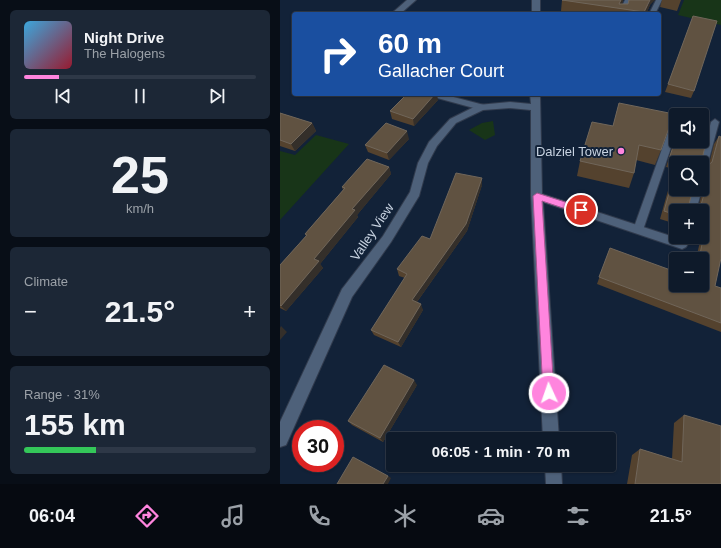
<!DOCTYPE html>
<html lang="en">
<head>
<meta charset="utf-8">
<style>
  body { margin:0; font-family:Helvetica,sans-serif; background:#1c2736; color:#f1f3f6; height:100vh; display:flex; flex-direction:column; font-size:15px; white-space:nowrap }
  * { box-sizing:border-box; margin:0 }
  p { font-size:13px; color:#9ba1a8 }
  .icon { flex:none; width:22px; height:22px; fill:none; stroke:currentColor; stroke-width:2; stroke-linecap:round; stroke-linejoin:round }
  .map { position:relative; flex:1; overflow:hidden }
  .sheet { display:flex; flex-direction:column; gap:10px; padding:10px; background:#080e17; width:280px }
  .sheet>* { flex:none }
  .hud { position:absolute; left:12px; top:12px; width:369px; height:84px; border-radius:4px; box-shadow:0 1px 3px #0004,0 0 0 1px #2e3847; background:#1a4fa0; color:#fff; overflow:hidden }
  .tools { position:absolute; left:389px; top:108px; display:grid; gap:8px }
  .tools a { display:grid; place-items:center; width:40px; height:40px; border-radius:4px; background:#0e1a2a; box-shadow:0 1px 3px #0004,0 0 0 1px #2e3847; font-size:20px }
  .speed { position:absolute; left:12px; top:420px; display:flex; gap:8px; font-size:20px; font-weight:700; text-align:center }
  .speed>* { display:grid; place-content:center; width:52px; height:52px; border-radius:50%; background:#0e1a2a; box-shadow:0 1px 3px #0004,0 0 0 1px #2e3847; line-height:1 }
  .speed .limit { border:6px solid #d22; background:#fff; color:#111 }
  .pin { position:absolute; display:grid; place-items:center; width:34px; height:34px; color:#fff; margin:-17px; border:2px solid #fff; border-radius:50%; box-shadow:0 1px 4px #0007 }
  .me { position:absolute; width:44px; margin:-22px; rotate:357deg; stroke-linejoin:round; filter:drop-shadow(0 0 3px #0008) }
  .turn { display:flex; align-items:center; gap:14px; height:84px; padding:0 20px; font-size:18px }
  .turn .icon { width:52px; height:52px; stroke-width:2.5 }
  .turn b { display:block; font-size:28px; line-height:34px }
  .big { font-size:30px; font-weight:600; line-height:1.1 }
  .sheet .card { flex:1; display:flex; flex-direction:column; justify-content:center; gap:6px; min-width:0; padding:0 14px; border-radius:6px; background:#1c2736 }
  .sheet .dial { align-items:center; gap:0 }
  .dial b { font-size:52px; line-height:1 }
  .song { display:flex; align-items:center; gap:12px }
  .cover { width:48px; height:48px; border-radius:6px; background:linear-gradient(135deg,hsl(200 70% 55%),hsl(350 70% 35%)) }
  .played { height:4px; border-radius:2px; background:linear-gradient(90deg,#ff85de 15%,#2e3847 15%) }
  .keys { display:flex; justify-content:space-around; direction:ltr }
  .heat { display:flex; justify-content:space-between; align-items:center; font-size:22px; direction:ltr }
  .charge { height:6px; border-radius:3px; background:linear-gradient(90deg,#34c759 31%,#2e3847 0) }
  .trip { position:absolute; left:106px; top:432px; width:230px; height:40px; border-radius:4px; background:#0e1a2a; box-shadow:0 1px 3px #0004,0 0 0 1px #2e3847; font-weight:600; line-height:40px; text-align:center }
  .menu { display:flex; height:64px; justify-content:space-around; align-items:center; background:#060a11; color:#9ba1a8 }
  .menu .icon { width:28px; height:28px }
  .menu .active { color:#ff85de }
  .menu b { font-size:18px; color:#f1f3f6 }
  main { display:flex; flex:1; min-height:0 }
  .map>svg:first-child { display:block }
  .green { fill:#183518 }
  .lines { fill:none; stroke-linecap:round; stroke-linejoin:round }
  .lane-casing { stroke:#313b4d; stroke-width:2 }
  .street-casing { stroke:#313b4d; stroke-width:2 }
  .lane { fill:#4e617a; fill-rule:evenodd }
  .street { fill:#4e617a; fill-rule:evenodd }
  .wall { fill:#54422e; fill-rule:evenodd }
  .shaded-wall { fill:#342f2a }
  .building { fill:#605241; stroke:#70665a }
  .route { fill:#ff85de; stroke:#a65690 }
  .poi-dot { fill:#ff85de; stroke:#122238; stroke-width:1.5 }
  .labels { text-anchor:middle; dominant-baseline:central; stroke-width:4; stroke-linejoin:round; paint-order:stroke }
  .poi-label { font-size:13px; fill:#c8d3e1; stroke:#122238; text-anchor:end }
  .street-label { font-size:13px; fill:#c8d3e1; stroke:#122238 }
</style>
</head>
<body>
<main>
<section class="sheet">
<div class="card">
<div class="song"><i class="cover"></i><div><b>Night Drive</b><p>The Halogens</p></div></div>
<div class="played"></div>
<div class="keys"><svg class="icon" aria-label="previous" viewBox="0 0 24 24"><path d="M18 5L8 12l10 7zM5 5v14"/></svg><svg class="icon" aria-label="pause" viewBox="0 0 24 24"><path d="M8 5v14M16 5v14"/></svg><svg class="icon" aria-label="next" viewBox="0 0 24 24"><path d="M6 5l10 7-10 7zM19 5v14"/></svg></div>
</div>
<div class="card dial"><b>25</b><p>km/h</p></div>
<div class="card"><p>Climate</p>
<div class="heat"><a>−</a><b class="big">21.5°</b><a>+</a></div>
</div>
<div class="card"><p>Range · 31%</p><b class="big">155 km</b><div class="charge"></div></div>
</section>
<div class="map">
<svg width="441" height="484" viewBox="0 0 441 484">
  <rect width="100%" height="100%" fill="#122238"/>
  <!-- green -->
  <path class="green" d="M404,0H441V25L398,15Z
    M213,121L215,135L205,140L189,130L202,123Z
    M36,135L69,144L0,220V151L15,155Z"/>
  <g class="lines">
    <!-- lane casing -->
    <g class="lane-casing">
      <path id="lane" d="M345,0H351L344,14H338Z
        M376,0H382L375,14H369Z
        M149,94H162L204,105L205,107L201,110L150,96Z
        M396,118V133L363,230L361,233H355L353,230L392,121Z
        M435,119L439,122L426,170L422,173V163H420L431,122Z
        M412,189H422L416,211H406Z"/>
    </g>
    <!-- street casing -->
    <g class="street-casing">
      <path id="street" d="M127,0H136L120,14H111Z
        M252,0H260V14H252Z
        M250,94H260L262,194L406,241L408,244L406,247L402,249L263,202L279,439H263L251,196V110L230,108L203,110L176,123L157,146L148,163L139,196L111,242L72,297L6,445L0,447V422L62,289L103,236L130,192L138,163L149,142L170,119L198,105L230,102L251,104Z
        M265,465H281L282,484H266Z"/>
    </g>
    <!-- lane -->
    <use href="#lane" class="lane"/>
    <!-- street -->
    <use href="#street" class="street"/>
  </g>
  <!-- wall -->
  <path class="wall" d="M282,0H343L342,4L370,5L366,14H301L281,11Z
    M382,0H401L397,11L380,7Z
    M413,16L414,91L411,98L385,92Z
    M158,100L134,126L112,119L110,111Z
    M339,103L381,150L375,165L356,160L354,173L349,188L297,176L300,161L333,126Z
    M0,113L32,123L36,131L15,151L0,146Z
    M424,132L423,155L426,167L429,164L434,144L439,136L435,286L441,288V332L317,284L330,248L422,285V259H416L421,237H422V211H396V224L380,219L394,169L386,167L396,136V141ZM396,163H422V188H423L419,205L409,204L396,189Z
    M129,139L109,160L88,152L85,145Z
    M109,167L111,174L77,215L78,217L40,264L43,268L6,311L0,308V265L26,236L25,234L63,190L62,187Z
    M202,185L187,231L137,302L143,310L121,347L94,335L91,330L125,278L119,276L117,269L150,239Z
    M137,385L103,442L72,425L68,421Z
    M404,415L441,484H347L352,455L360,449L392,459L394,423Z"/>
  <!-- shaded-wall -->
  <path class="shaded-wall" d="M341,0H343L340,9L339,4Z
    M370,0H375L370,5L366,14H364Z
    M155,94H157L158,100L134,126L133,119Z
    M32,123L36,131L15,151L11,144Z
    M127,131L129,139L109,160L107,153Z
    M109,167L111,174L77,215L78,217L40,264L43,268L6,311L1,306L34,259L72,209Z
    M202,178V185L187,231L134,306L132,300Z
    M141,304L143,310L121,347L118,342Z
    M1,326L7,332L0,340V328Z
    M134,380L137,385L103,442L100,438Z
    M108,476L111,478L108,484H103Z"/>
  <!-- building -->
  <path class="building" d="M282,0H341L339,4H348L349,0H370L364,12Z
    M413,16L437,21L414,91L388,84Z
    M127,94H155L133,119L110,111Z
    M339,103L394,114L381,150L359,145L354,173L300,161L312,122L333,126Z
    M0,113L32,123L11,144L0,140Z
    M106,123L127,131L107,153L85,145Z
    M422,127L426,128L424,132L428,133L423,155L426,167L432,162L439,136L441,137V258L435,286L441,288V323L319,277L330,248L396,272V285H422V259H419L426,225L422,224V211H396V215L384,211L396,168V189H413L409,204L421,205L428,180H422V163H397L398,161L389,159L396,138V141H422Z
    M87,159L109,167L72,209L75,210L34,259L39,261L1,306L0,305V265L27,235L25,234L65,188L62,187Z
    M176,173L202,178L186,224L132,300L141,304L118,342L91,330L127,274L117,269L142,236L150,239Z
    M104,365L134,380L100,438L68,421Z
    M404,415L441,426V484H355L360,449L402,462Z
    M73,457L108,476L103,484H57Z"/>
  <!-- route -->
  <path class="route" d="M257,193L304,208L305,210L301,214L262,201L274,393L273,397L269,399L265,397L263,393L253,196Z"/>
  <!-- markers -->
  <circle class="poi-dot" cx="341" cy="151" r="4"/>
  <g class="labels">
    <!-- poi labels -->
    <g class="poi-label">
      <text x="333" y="151">Dalziel Tower</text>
    </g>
    <!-- street labels -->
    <g class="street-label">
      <text transform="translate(92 232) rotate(-56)">Valley View</text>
    </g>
  </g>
</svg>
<div class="tools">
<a><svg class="icon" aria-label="sound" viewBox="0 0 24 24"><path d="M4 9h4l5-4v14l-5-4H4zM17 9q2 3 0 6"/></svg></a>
<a><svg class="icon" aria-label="search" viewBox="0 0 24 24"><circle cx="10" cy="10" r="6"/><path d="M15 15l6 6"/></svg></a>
<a>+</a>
<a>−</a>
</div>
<div class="speed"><div class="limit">30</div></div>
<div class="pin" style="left:301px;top:210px;background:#d93025"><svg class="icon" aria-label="arrive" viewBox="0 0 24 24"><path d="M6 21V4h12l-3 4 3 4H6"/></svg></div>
<svg class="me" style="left:269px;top:393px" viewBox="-20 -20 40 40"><circle r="17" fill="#ff85de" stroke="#fff" stroke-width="3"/><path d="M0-11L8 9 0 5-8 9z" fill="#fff"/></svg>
<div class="trip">06:05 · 1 min · 70 m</div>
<div class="hud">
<div class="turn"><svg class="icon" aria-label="right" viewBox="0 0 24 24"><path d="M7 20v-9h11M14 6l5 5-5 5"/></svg><div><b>60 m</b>Gallacher Court</div></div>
</div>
</div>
</main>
<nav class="menu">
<b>06:04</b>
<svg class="icon active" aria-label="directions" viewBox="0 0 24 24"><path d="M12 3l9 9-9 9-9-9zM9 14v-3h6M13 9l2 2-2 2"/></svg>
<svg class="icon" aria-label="music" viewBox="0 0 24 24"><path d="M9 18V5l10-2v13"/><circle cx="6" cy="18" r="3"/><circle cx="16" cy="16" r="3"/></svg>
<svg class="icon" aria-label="phone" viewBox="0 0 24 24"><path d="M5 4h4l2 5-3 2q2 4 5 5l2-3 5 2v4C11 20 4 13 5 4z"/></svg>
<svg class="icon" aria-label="climate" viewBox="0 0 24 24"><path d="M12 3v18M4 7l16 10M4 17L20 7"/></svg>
<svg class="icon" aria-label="car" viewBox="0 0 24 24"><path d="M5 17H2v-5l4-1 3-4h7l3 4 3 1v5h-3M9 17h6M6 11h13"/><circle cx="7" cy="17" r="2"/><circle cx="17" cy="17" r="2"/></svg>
<svg class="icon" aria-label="filters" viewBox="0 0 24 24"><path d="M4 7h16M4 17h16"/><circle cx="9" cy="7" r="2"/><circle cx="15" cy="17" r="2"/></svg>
<b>21.5°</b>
</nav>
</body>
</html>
